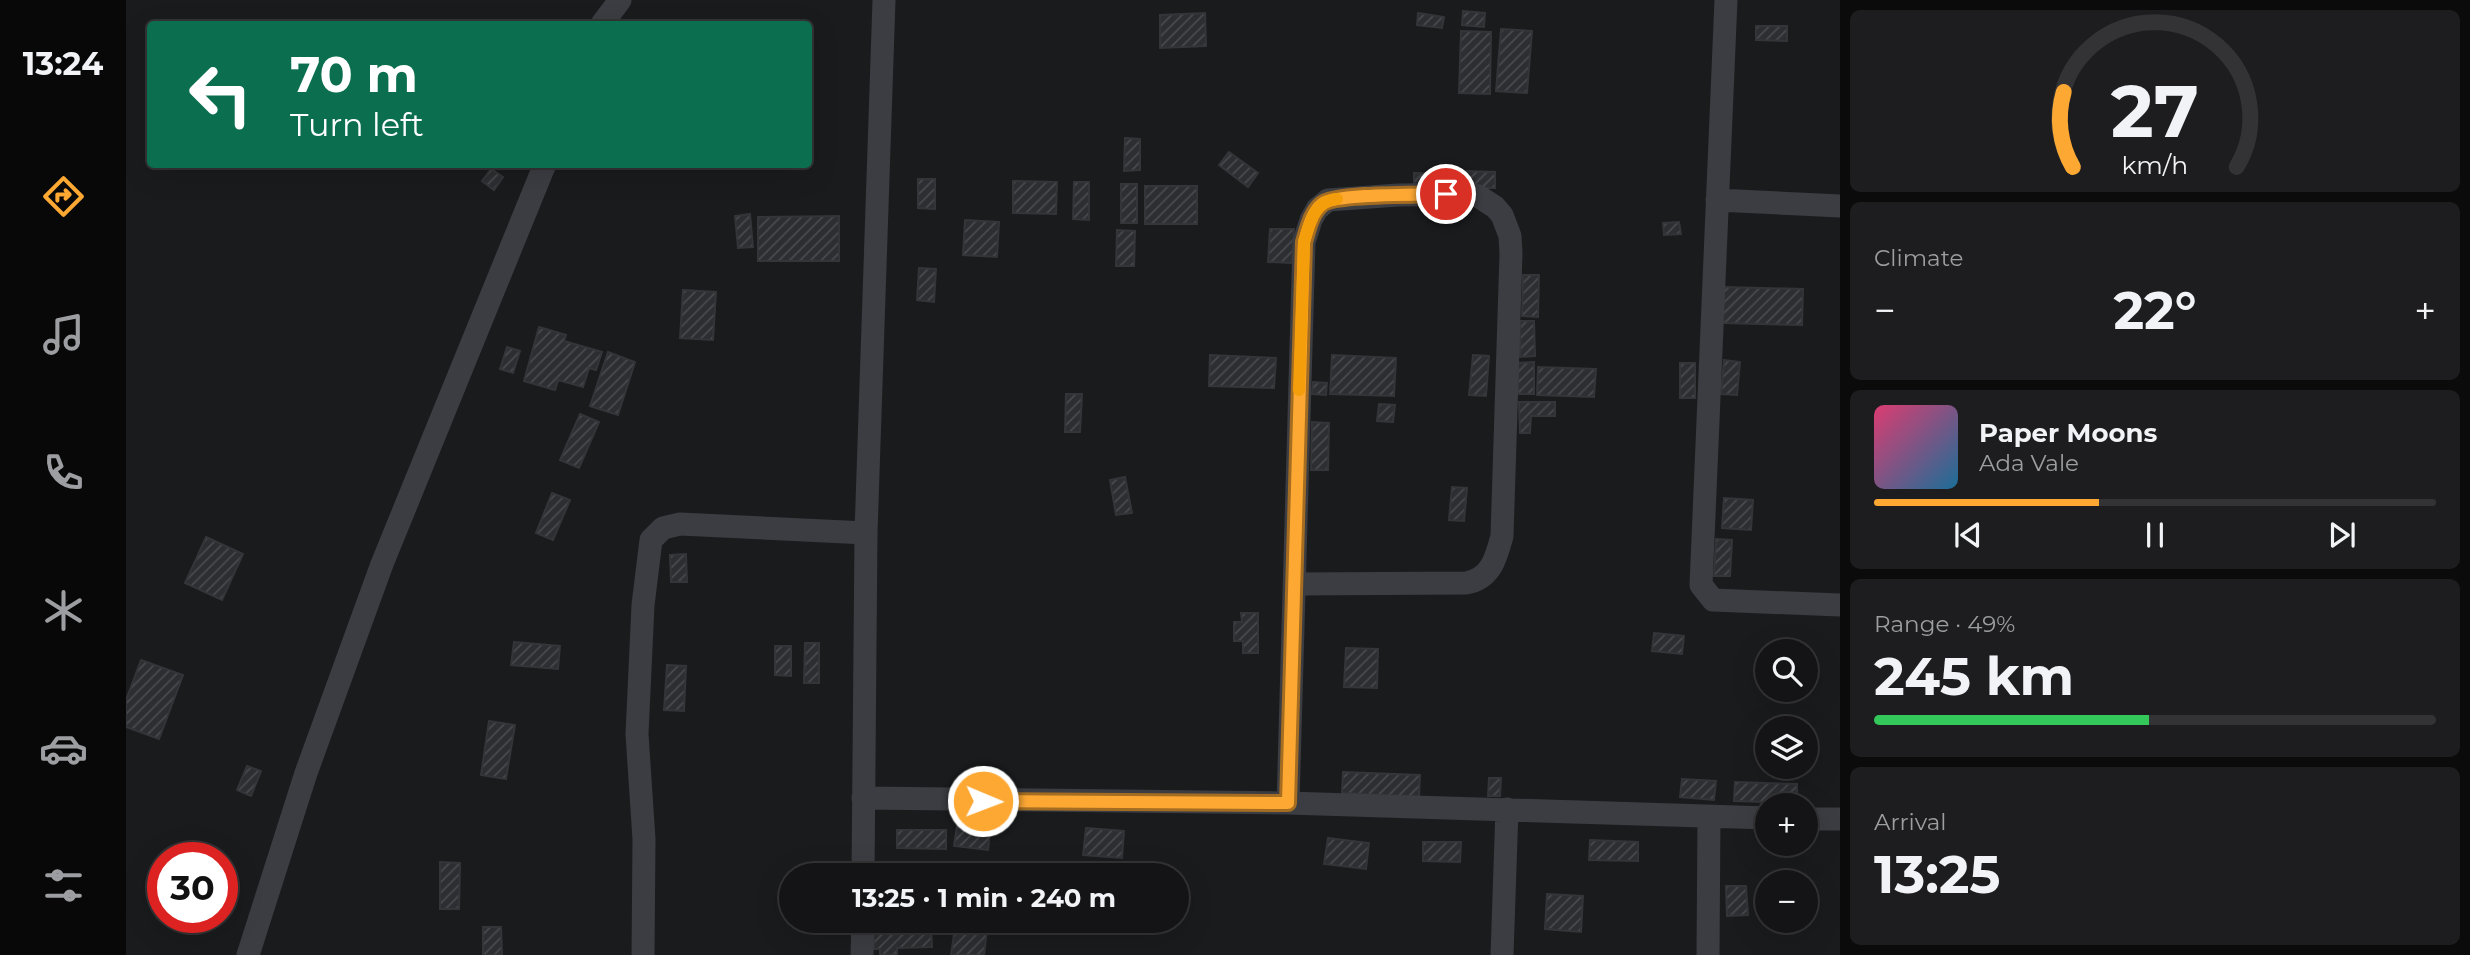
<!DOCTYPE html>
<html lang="en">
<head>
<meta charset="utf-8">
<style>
  body { margin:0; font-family:Montserrat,sans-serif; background:#1d1d1f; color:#f1f3f6; height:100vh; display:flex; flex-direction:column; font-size:26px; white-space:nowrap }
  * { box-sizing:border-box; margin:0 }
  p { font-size:23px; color:#9d9ea1 }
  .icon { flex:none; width:38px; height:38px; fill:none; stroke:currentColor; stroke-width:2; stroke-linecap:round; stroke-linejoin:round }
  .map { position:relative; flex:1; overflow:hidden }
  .panel { display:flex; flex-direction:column; gap:10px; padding:10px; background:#0b0b0c; width:630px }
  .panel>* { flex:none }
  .hud { position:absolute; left:21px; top:21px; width:665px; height:147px; border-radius:7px; box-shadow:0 7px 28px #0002,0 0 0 2px #333335; background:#0b6e4f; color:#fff; overflow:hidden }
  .controls { position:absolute; left:1629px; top:639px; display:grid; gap:14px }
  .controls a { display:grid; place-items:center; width:63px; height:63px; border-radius:50%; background:#141416; box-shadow:0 7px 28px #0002,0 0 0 2px #333335; font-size:35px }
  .speed { position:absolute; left:21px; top:842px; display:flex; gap:14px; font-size:35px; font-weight:700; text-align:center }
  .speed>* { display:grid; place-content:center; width:91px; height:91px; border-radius:50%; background:#141416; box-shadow:0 7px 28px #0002,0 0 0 2px #333335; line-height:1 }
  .speed .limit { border:10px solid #d22; background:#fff; color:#111 }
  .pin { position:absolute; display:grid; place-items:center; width:60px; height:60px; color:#fff; margin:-30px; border:4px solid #fff; border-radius:50%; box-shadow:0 2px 7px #0007 }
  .me { position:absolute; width:77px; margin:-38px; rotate:91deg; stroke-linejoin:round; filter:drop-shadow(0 0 5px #0008) }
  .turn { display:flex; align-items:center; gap:24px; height:147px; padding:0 28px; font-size:32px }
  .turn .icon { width:91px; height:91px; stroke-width:2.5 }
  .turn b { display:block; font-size:49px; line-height:60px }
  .big { font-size:52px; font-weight:700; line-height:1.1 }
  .panel .widget { flex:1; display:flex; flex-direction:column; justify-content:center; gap:10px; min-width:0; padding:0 24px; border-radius:10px; background:#1d1d1f }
  .panel .dial { align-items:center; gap:0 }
  .dial svg { height:182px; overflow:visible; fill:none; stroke:#333335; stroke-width:7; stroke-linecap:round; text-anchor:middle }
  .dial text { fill:#f1f3f6; stroke:none }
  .song { display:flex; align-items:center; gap:21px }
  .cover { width:84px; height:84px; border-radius:10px; background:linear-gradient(135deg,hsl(340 70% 55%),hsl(200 70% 35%)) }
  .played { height:7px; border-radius:4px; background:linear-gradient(90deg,#fda833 40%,#333335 40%) }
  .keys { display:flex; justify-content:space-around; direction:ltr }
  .heat { display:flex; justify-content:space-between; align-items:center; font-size:38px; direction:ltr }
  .charge { height:10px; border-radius:5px; background:linear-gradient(90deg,#34c759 49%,#333335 0) }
  .trip { position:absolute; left:653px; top:863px; width:410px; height:70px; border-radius:35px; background:#141416; box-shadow:0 7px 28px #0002,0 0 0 2px #333335; font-weight:700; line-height:70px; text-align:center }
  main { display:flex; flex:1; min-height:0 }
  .tab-bar { display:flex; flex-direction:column; width:126px; justify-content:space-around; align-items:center; background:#080809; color:#9d9ea1 }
  .tab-bar .icon { width:49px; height:49px }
  .tab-bar .active { color:#fda833 }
  .tab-bar b { font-size:32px; color:#f1f3f6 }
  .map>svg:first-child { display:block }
  .building { fill:url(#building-hatch); stroke:#343539; stroke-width:2 }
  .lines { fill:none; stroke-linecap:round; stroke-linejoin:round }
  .street { stroke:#3b3d42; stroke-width:23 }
  .route-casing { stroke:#a46d21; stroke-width:18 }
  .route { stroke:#fda833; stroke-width:12 }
  .slow { stroke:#f59e0b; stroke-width:12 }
</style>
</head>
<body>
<main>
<nav class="tab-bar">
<b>13:24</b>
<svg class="icon active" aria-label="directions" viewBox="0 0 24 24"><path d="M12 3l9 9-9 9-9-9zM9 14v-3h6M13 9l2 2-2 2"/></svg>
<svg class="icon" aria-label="music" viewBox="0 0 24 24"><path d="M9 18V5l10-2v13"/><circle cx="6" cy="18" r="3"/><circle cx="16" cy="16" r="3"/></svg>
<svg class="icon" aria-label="phone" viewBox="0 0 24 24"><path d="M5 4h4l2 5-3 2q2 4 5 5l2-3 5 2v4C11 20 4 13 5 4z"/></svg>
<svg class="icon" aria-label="climate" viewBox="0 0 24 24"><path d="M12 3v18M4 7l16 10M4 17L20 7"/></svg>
<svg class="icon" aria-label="car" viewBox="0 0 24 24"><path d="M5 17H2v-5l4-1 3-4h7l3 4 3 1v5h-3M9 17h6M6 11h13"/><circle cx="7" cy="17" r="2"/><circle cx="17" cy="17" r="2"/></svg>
<svg class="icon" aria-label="filters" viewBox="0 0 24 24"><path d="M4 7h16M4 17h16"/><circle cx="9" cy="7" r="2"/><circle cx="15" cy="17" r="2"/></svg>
</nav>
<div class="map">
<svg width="1714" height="955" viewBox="0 0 1714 955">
  <defs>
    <pattern id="building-hatch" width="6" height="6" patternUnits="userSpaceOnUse" patternTransform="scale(1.75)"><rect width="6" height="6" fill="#2d2e31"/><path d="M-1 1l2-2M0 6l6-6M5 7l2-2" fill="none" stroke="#494a4d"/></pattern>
  </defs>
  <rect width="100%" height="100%" fill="#1a1b1d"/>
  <!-- building -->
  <path class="building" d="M1337,11L1359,13L1358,27L1336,25Z
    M1079,13L1080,46L1034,48V15Z
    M1292,13L1318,17L1316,28L1291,25Z
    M1630,26H1661V41L1630,40Z
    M1375,29L1406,31L1401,93L1370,91Z
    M1335,31L1365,32L1364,94L1333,93Z
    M999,138L1014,139V170L998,171Z
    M1103,152L1132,173L1122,187L1093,165Z
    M365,169L377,177L368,190L356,181Z
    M1337,171L1369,172V188H1337Z
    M1288,173L1323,174V189L1288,188Z
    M792,179H809V209L792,208Z
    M887,181L931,182L930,214L887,213Z
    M948,182H963V220L947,219Z
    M995,184H1011V223H995Z
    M1019,186H1071V224H1019Z
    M624,214L627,247L612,248L609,216Z
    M713,216V261H632V217Z
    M839,220L873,222L871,257L837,255Z
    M1553,222L1555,234L1538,235L1537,223Z
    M1144,229H1168L1166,263L1142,262Z
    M991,230L1009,231L1008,266H990Z
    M793,268L810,269L808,302L791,300Z
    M1397,275H1413L1412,317L1396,316Z
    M1598,287L1677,289L1676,325L1597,323Z
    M557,290L590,292L587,340L554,338Z
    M1394,321H1408L1409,356L1394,357Z
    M413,327L440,335L438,341L476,352L470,370L463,368L457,387L432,380L429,390L398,381Z
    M381,347L394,351L387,373L374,369Z
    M482,352L509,362L492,415L464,406Z
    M1084,355L1150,358L1148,388L1083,386Z
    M1206,355L1270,358L1268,396L1204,394Z
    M1347,355L1363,356L1360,396L1343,395Z
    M1598,360L1614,362L1611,395L1595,394Z
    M1408,362V394H1392V363Z
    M1554,363H1569V398H1554Z
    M1412,367L1470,369L1468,397L1411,395Z
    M1187,382L1201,383L1200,395L1186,394Z
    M940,394H956L954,432H939Z
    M1393,402H1429V416H1405L1404,433H1394Z
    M1253,404L1269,405L1267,422L1251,421Z
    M454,414L473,422L453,468L434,460Z
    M1186,422L1203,423L1202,470H1185Z
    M999,477L1006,513L990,515L984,480Z
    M1326,487L1341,488L1338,521L1323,520Z
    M426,493L444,500L427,540L410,533Z
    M1598,498L1627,500L1625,530L1596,528Z
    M80,537L117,554L96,600L59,583Z
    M1590,539L1606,540L1604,576H1588Z
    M560,554L561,582H545L544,555Z
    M1115,613H1132V653H1117V641H1108V622H1116Z
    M1528,633L1558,636L1556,654L1526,651Z
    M388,642L434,646L432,669L385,665Z
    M679,643H693V683H678Z
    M649,646H665V676L649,675Z
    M1220,648L1252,649L1251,688L1218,687Z
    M15,660L57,675L33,739L0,727V700Z
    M541,665L560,666L558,711L538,710Z
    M363,721L389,725L380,779L355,775Z
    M121,766L135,771L125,796L111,790Z
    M1217,772L1294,775L1293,797L1216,793Z
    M1363,778H1375L1374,796H1362Z
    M1556,779L1590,781L1588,800L1554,797Z
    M1609,782L1671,784V803L1608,801Z
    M831,826L864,830L862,850L828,846Z
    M960,828L998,831L996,858L957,855Z
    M771,830H820V849L771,848Z
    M1202,838L1243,843L1240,869L1198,864Z
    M1464,840L1512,842V861L1463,860Z
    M1297,842H1335L1334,862L1297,861Z
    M314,862L334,863L333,909H314Z
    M1600,886H1620L1622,915L1601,916Z
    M1421,894L1457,896L1455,932L1419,929Z
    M805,925L806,947L771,948V955H754V949H748L747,928Z
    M357,927H375L376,955H357Z
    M829,927L861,930L858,955H825Z"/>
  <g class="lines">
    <!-- street -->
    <path class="street" d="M1600,0L1575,585L1587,600L1714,605
      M476,24L494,0
      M1591,200L1714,206
      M737,798L1162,803L1642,818
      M1162,803C1169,616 1171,429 1178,242L1185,220L1191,209L1202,200L1272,195L1344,194L1352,196L1369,207L1376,215L1384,236L1385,253L1376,536C1370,558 1365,579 1340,583L1170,584
      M1680,819H1714
      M737,875L740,533L758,0
      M122,955L180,773L256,564L419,164
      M517,955L518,839L511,734L517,605L525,540L537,528L554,524L740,533
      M736,955L737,920
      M1376,955L1381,809
      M1582,955L1583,817"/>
  </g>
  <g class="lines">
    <!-- route casing -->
    <g class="route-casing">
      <path id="route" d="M857,801L1162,803L1178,242C1182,229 1185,213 1196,204C1209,193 1299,195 1320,194"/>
    </g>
    <!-- route -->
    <use href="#route" class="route"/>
    <!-- slow -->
    <path class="slow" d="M1173,390L1178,242C1184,223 1188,201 1211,199"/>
  </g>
</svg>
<div class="controls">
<a><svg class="icon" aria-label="search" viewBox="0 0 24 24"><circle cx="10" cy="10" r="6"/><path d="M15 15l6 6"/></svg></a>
<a><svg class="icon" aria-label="layers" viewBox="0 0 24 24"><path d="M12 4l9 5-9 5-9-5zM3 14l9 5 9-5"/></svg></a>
<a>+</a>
<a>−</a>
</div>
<div class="speed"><div class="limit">30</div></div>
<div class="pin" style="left:1320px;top:194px;background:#d93025"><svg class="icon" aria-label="arrive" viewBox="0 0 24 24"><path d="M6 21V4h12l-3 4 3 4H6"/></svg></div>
<svg class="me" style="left:857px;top:801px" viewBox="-20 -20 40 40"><circle r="17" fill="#fda833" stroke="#fff" stroke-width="3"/><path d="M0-11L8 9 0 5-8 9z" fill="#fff"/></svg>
<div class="trip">13:25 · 1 min · 240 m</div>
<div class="hud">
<div class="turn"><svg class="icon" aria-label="left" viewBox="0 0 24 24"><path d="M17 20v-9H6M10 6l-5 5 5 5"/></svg><div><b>70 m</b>Turn left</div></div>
</div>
</div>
<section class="panel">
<div class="widget dial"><svg viewBox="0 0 100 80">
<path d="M14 69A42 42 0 1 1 86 69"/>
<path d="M14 69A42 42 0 0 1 10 36" stroke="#fda833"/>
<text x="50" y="56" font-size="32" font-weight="700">27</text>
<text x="50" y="72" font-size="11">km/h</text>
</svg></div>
<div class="widget"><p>Climate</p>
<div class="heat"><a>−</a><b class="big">22°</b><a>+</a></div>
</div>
<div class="widget">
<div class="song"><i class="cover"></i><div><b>Paper Moons</b><p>Ada Vale</p></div></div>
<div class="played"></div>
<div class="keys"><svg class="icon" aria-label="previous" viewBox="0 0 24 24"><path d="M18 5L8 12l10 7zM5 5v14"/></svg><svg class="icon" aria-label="pause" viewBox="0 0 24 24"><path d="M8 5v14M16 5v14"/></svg><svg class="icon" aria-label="next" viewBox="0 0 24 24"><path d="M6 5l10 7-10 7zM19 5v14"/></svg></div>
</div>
<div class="widget"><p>Range · 49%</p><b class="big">245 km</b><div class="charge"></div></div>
<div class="widget"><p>Arrival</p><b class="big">13:25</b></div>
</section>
</main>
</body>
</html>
